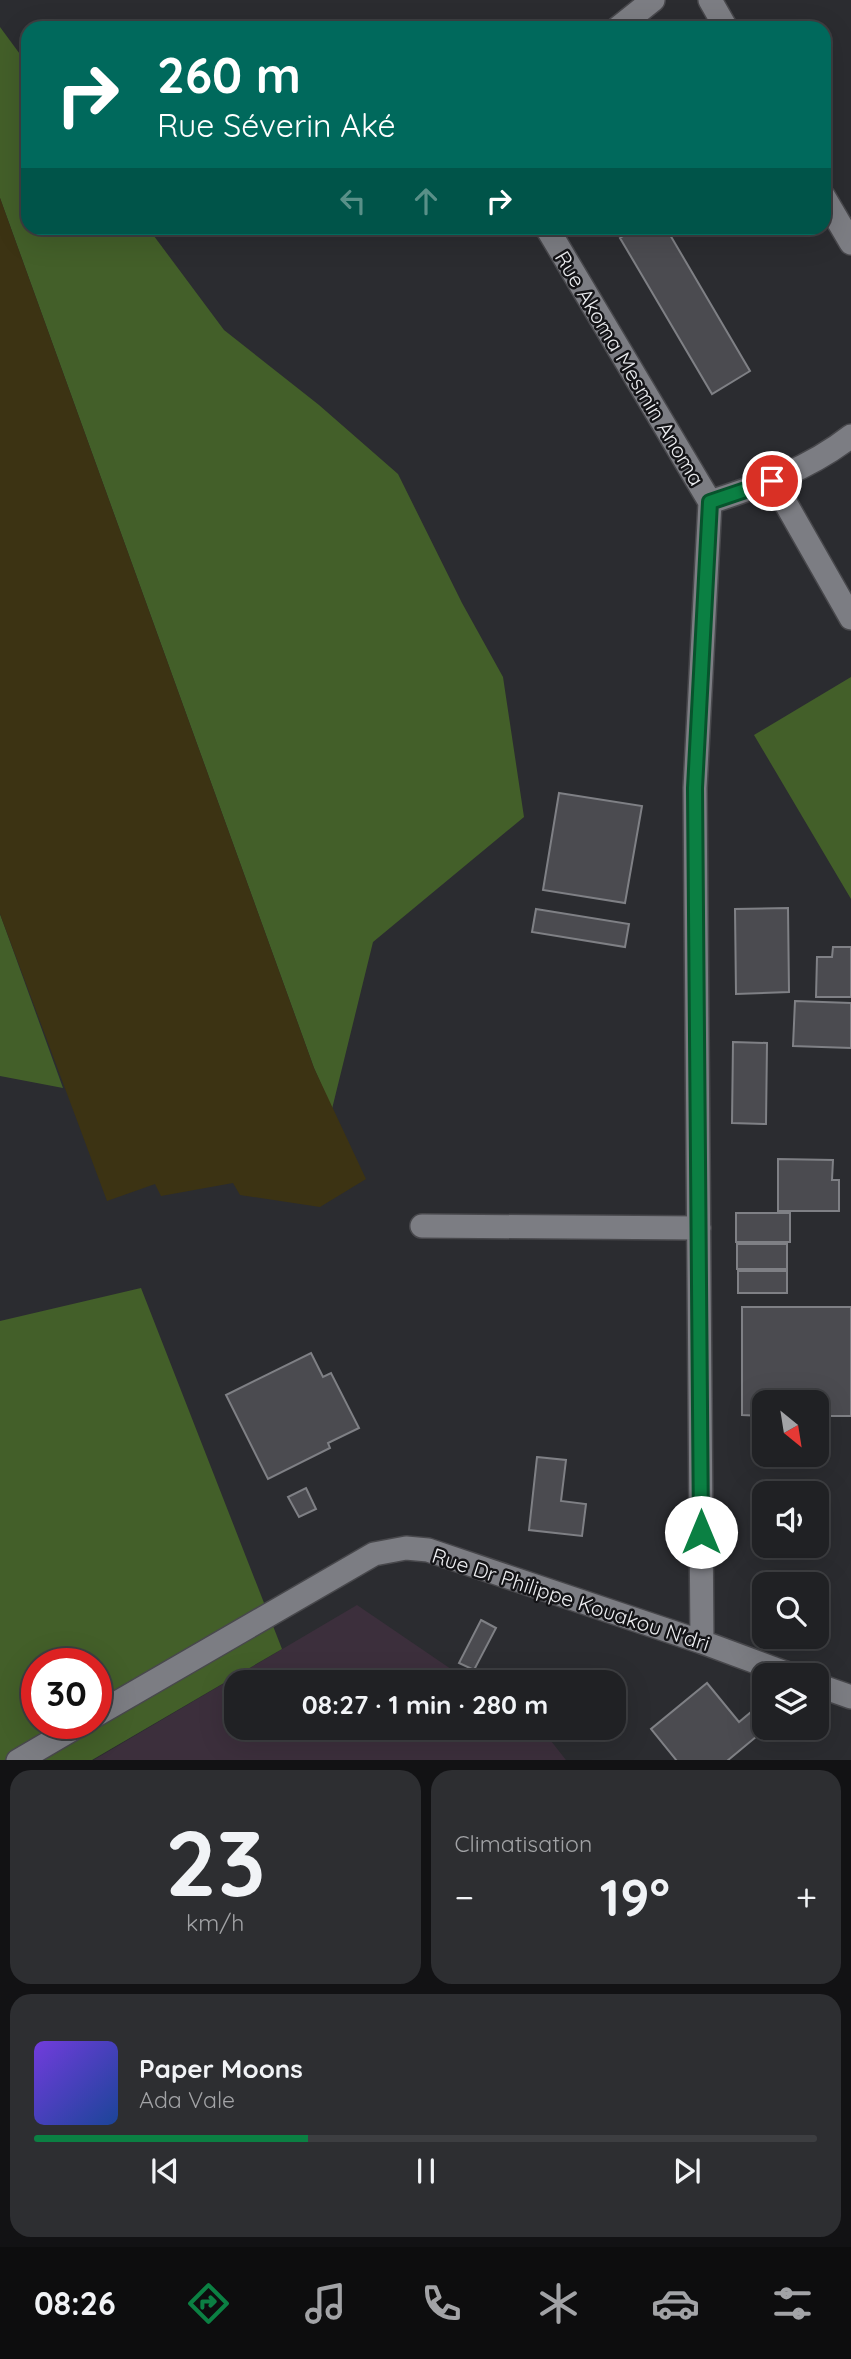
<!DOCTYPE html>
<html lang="fr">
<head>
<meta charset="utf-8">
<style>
  body { margin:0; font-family:Quicksand,sans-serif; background:#2d2e31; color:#f1f3f6; height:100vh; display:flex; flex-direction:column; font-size:26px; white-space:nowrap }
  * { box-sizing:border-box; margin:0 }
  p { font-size:23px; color:#a2a3a6 }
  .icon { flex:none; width:38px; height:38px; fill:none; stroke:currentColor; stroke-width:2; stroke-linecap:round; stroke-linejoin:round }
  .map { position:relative; height:1760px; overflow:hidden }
  .details { display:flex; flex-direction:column; gap:10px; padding:10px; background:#121214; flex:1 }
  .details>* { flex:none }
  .top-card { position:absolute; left:21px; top:21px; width:810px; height:214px; border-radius:21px; box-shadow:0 7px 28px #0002,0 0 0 2px #3d3e41; background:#00695c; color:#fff; overflow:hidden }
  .needle { width:46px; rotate:150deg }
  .tools { position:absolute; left:752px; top:1390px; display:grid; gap:14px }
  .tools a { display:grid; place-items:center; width:77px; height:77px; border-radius:14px; background:#202124; box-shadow:0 7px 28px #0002,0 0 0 2px #3d3e41; font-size:35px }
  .speed { position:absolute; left:21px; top:1648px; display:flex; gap:14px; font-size:35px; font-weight:700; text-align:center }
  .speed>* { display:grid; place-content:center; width:91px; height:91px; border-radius:50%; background:#202124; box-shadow:0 7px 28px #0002,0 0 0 2px #3d3e41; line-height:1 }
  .speed .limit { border:10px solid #d22; background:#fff; color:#111 }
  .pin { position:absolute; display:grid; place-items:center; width:60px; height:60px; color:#fff; margin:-30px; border:4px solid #fff; border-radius:50%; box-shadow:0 2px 7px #0007 }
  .me { position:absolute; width:77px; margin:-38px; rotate:0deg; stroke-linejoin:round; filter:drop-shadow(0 0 5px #0008) }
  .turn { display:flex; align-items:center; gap:24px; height:147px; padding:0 21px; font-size:32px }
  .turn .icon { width:91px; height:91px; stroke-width:2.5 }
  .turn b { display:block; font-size:49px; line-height:60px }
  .lanes { display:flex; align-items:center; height:66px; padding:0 21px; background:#0003; justify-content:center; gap:35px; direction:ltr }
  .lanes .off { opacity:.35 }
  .big { font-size:52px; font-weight:700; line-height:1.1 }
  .details .widget { flex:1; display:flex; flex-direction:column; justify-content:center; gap:10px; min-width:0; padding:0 24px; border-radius:21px; background:#2d2e31 }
  .details .dial { align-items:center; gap:0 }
  .dial b { font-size:91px; line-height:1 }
  .song { display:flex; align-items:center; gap:21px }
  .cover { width:84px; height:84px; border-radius:10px; background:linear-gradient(135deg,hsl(260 70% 55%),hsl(220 70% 35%)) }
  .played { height:7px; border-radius:4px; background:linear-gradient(90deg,#0b8043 35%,#3d3e41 35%) }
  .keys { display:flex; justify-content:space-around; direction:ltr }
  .heat { display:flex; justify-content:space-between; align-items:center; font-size:38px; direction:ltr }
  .details .tiles { flex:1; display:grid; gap:10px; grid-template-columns:1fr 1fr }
  .widget:last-child { grid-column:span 2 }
  .trip { position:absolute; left:224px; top:1670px; width:402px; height:70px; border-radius:21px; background:#202124; box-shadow:0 7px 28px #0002,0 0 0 2px #3d3e41; font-weight:700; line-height:70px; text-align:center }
  .tab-bar { display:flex; height:112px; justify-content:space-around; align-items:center; background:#0d0d0e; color:#a2a3a6 }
  .tab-bar .icon { width:49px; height:49px }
  .tab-bar .active { color:#0b8043 }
  .tab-bar b { font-size:32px; color:#f1f3f6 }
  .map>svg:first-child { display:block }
  .education { fill:#3c2f3c }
  .green { fill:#435f29; fill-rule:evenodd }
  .sand { fill:#3c3313 }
  .building { fill:#4b4b50; stroke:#7f8085; stroke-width:2 }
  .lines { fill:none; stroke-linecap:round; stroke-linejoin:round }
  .street-casing { stroke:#48484c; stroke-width:26 }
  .street { stroke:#7c7d83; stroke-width:23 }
  .route-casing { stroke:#07532c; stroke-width:18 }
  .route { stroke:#0b8043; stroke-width:12 }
  .labels { text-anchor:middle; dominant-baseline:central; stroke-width:5; stroke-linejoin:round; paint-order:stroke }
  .street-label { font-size:21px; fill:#ecedf0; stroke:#141417 }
</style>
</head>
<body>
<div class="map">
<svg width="851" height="1761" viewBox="0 0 851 1761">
  <rect width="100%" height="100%" fill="#2b2c30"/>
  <!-- education -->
  <path class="education" d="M357,1605L470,1682H236V1727H536L544,1732L566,1760L92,1761Z"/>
  <!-- green -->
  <path class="green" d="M0,27L28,65V228H148L224,330L319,405L398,474L462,603L503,677L524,817L373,942L332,1109L314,1068L0,198Z
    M851,677V899L754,735Z
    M0,914L63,1088L0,1076Z
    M141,1288L282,1649L92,1760H0V1321ZM37,1664H96V1724H37Z"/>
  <!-- sand -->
  <path class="sand" d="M0,198L314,1068L366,1179L320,1207L240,1195L233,1183L161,1196L155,1184L107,1201L0,914Z"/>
  <!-- building -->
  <path class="building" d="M637,228H666L750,371L712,394L620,238Z
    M559,793L642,806L625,903L543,890Z
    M788,908L789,992L736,994L735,909Z
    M536,909L629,924L625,947L532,932Z
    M833,947H851V997H816L817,957H832Z
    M795,1001L851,1003V1048L793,1046Z
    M733,1042L767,1043L766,1124L732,1123Z
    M778,1159L833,1160L832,1180H839V1211H778Z
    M736,1213H790V1242H736Z
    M737,1244H787V1269H737Z
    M738,1271H787V1293H738Z
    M742,1307H851V1416H817V1402H765V1416L742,1415Z
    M311,1353L323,1377L331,1373L359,1428L328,1443L330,1448L268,1479L226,1395Z
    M537,1457L566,1460L561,1501L586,1504L582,1536L529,1530Z
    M306,1488L316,1509L299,1517L288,1497Z
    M481,1620L496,1628L474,1670L459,1663Z
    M707,1683L739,1722L757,1707L765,1717V1727H768L727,1761H677L651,1729Z"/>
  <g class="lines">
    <!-- street casing -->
    <g class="street-casing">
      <path id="street" d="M710,0L726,28
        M618,28L653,0
        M824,197L851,243
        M547,228L710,502L695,788L702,1642
        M773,481L851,618
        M710,502C760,486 809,469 851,436
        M422,1226L699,1228
        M817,1685L851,1697
        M96,1715L374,1554L406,1548L428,1550L702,1642L791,1675
        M18,1761L81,1724"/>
    </g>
    <!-- street -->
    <use href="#street" class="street"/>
  </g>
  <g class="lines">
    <!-- route casing -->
    <g class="route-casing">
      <path id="route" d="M701,1532L695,788L710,502L772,481"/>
    </g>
    <!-- route -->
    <use href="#route" class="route"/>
  </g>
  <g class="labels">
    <!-- street labels -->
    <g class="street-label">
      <text transform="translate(630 368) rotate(59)">Rue Akoma Mesmin Anoma</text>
      <text transform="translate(571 1599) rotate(18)">Rue Dr Philippe Kouakou N'dri</text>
    </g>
  </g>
</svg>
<div class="tools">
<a><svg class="needle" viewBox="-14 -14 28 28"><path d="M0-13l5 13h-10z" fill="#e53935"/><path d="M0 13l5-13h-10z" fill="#a2a3a6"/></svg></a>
<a><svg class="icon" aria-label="sound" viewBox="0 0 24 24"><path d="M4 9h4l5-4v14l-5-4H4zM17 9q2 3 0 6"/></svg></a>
<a><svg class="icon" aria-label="search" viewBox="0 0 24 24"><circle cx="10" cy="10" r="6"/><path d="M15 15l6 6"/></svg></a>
<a><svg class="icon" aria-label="layers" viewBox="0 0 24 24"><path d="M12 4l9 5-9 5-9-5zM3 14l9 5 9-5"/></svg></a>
</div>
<div class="speed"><div class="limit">30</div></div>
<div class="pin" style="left:772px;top:481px;background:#d93025"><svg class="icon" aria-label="arrive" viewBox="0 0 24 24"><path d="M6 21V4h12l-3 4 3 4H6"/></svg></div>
<svg class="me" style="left:701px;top:1532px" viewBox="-20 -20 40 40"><circle r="19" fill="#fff"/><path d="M0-13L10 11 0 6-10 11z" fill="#0b8043"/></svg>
<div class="trip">08:27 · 1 min · 280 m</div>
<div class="top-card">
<div class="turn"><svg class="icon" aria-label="right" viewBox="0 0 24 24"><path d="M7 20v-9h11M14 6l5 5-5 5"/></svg><div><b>260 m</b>Rue Séverin Aké</div></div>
<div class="lanes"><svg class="icon off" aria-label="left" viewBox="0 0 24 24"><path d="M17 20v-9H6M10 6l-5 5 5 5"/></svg><svg class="icon off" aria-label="ahead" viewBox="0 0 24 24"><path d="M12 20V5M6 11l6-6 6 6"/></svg><svg class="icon" aria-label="right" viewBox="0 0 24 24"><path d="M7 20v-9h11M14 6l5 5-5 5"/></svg></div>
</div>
</div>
<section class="details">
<div class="tiles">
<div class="widget dial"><b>23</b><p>km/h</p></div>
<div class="widget"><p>Climatisation</p>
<div class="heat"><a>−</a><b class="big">19°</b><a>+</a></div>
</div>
<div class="widget">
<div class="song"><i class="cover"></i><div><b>Paper Moons</b><p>Ada Vale</p></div></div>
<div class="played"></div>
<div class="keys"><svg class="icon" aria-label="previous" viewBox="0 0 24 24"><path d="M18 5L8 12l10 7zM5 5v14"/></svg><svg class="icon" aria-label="pause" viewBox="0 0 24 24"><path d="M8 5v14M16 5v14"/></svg><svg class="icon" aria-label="next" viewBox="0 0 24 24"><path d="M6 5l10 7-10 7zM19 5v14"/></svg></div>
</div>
</div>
</section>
<nav class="tab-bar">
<b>08:26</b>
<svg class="icon active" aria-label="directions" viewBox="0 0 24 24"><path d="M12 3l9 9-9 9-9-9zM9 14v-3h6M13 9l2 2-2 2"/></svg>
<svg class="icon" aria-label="music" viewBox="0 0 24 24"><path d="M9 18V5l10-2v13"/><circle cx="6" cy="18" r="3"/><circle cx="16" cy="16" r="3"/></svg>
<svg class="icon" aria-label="phone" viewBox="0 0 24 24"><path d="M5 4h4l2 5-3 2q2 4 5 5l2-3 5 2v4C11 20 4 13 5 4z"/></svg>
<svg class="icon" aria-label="climate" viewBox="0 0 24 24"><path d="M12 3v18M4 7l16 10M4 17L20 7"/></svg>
<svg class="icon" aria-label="car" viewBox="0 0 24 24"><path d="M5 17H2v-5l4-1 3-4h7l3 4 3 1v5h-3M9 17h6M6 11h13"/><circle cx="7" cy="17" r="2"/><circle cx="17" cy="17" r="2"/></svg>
<svg class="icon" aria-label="filters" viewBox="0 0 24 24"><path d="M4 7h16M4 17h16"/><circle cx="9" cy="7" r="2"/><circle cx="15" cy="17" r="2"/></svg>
</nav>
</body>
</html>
